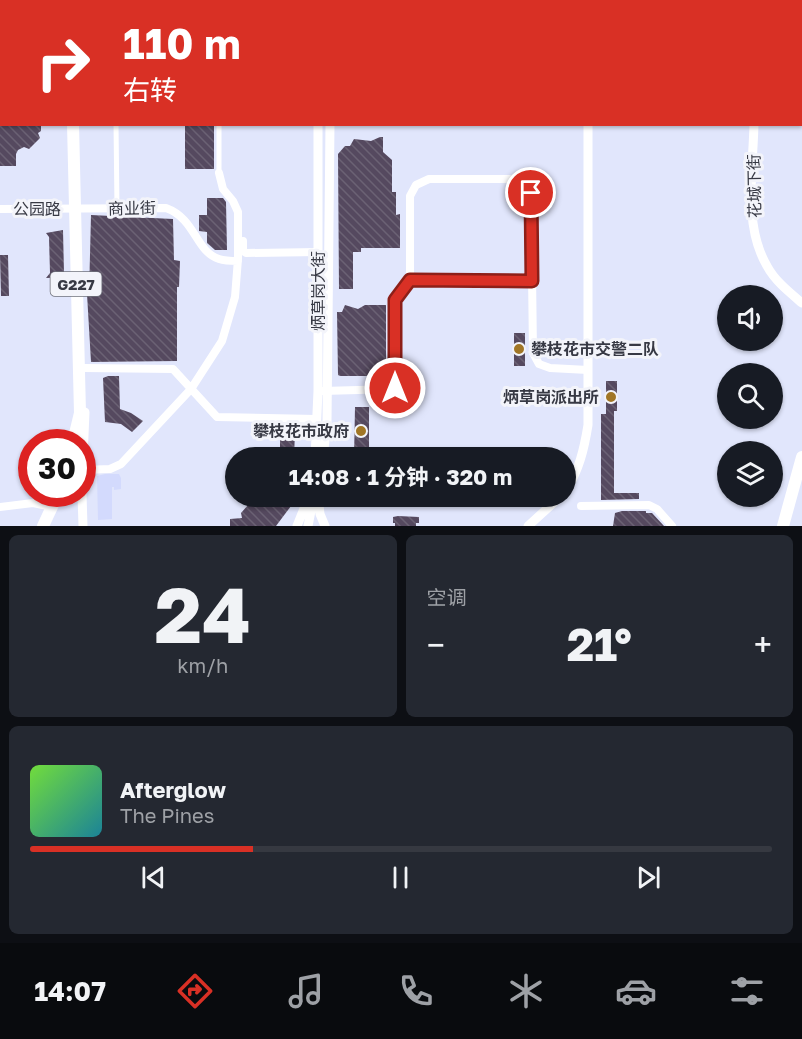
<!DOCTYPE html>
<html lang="zh">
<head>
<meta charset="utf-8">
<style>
  body { margin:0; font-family:"Golos Text","Noto Sans SC",sans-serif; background:#242831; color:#f1f3f6; height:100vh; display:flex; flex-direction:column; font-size:22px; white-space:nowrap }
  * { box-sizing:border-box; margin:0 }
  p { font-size:20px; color:#9ea1a6 }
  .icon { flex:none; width:33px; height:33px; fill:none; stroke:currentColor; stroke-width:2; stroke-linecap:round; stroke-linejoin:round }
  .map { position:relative; height:526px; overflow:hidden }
  .drawer { display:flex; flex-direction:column; gap:9px; padding:9px; background:#0d0f14; flex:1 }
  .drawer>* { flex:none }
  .banner { position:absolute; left:0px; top:0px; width:802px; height:126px; box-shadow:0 2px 4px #0004; background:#d93025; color:#fff; overflow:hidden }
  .buttons { position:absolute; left:717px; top:285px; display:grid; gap:12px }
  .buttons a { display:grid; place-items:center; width:66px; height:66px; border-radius:50%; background:#171b24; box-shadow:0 2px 4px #0004; font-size:30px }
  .speed { position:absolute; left:18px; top:429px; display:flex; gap:12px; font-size:30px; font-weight:700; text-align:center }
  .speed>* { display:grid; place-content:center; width:78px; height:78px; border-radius:50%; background:#171b24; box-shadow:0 2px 4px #0004; line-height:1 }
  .speed .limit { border:9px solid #d22; background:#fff; color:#111 }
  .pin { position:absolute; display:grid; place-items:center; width:51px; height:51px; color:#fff; margin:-26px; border:3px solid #fff; border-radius:50%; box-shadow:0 2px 6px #0007 }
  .me { position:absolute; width:66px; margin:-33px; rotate:0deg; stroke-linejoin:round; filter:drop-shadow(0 0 4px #0008) }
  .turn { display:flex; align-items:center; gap:21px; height:126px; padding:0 24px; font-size:27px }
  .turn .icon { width:78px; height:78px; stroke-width:2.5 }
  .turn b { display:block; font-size:42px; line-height:51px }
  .big { font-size:45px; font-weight:700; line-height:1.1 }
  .drawer .tile { flex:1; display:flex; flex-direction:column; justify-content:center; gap:9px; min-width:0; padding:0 21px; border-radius:9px; background:#242831 }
  .drawer .dial { align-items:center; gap:0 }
  .dial b { font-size:78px; line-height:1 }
  .song { display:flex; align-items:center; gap:18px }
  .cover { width:72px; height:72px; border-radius:9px; background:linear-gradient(135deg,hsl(100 70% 55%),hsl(190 70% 35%)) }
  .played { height:6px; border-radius:3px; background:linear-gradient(90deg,#d93025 30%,#363941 30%) }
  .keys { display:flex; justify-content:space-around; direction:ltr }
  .heat { display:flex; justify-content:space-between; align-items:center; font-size:33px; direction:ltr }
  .drawer .tiles { flex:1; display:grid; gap:9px; grid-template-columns:1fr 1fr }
  .tile:last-child { grid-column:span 2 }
  .trip { position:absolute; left:225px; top:447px; width:351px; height:60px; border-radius:30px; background:#171b24; box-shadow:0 2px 4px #0004; font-weight:700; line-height:60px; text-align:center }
  .dock { display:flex; height:96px; justify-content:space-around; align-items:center; background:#090b0e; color:#9ea1a6 }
  .dock .icon { width:42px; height:42px }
  .dock .active { color:#d93025 }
  .dock b { font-size:27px; color:#f1f3f6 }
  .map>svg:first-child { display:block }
  .built { fill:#d3dafd }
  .building { fill:url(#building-back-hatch) }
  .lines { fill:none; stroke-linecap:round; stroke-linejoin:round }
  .pedestrian { stroke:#fff; stroke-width:5 }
  .minor { stroke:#fff; stroke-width:8 }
  .tertiary { stroke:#fff; stroke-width:9 }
  .primary { stroke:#fff; stroke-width:12 }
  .trunk { stroke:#fff; stroke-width:12 }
  .route-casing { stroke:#8d1f18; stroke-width:15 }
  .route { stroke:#d93025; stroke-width:10 }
  .poi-dot { fill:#a17626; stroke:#f3f4fa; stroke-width:2 }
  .labels { text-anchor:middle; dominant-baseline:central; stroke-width:6; stroke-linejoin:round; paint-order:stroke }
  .shield { fill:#f3f4fa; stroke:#6f717b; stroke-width:1.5 }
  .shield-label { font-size:15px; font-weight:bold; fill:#373944 }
  .street-label { font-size:16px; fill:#373944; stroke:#f3f4fa }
  .poi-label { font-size:16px; font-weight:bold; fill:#373944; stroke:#f3f4fa; text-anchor:end }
</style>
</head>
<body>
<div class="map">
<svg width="802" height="526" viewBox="0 0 802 526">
  <defs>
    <pattern id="building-back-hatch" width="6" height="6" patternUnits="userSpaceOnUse" patternTransform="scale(1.5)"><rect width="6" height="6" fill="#55495f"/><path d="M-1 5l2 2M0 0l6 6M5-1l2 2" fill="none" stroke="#6b6274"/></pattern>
  </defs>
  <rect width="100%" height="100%" fill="#e1e6fc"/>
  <!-- built -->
  <path class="built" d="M105,474H119L121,478V489L114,490V487H112V519L98,520L97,476Z"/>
  <!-- building -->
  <path class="building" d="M0,124H41V131L38,133L40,138L29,149L24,147L18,150L16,154V166H0Z
    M185,124H214V169H185Z
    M380,137H383V152L392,160V192H396V215L400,214V248H361V252H353V289H339L338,154L345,146H350L354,139L371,141Z
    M207,198H223L226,202L227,250H215L207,243V232L199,231V215H207Z
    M91,215L173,219L174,260L180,261L179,287H177V361L91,362L87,294H89Z
    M63,230L64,273L68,277L46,278L50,273L49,237L46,233Z
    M0,255H8L9,296H1Z
    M345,305L358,309L365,305H386V376H340L338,375L337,312H342Z
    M514,333H525V366H514Z
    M108,376H119L120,409L131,413L143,421L132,432L121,424L105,422L103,378Z
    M606,381H617V411H614V493H639V499L601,500V414H606Z
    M355,407H369V458H354Z
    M280,431H295L294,458H280Z
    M256,496H290L291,506L276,526H230V519L242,518L241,513Z
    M360,496H369V499H388V507H360Z
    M622,511H646V513H652L664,526H613L615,513Z
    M398,516L419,517V523H416V526H395V523H393V517Z"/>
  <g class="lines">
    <!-- pedestrian -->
    <path class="pedestrian" d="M279,2L281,0
      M116,124L117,208
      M219,124V173"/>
    <!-- minor -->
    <path class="minor" d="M688,2L689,0
      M0,209L166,208C196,219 195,251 219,259C225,261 232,261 238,261
      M243,241V251L246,253L318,252
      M410,280L532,281
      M84,368L173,369L217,417L317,419
      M322,391L395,389V300L410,280V196L416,185L429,179H510L523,183L531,193L533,353L539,364L550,368L588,370
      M83,470L110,469L121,464L191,389L222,341L235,297L238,259V212L233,201L223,189L219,173
      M581,506L649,505L657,509L672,526
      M0,507L33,503L52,507"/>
    <!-- tertiary -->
    <path class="tertiary" d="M317,0V2
      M329,0V2
      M588,0V2
      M602,0L605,2
      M754,124C753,170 743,225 767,266C775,281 789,292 802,303
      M315,458L318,391V124
      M323,458L327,422L330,124
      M82,481L85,412
      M566,491C579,470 584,450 588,425V124
      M82,494L83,526
      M318,496L320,514L325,526
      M297,526L309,496
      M308,526L314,496
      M528,526L561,496"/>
    <!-- primary -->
    <path class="primary" d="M783,526L802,457"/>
    <!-- trunk -->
    <path class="trunk" d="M75,0V2
      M73,124L80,413L73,442
      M43,526L58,494"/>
  </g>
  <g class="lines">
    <!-- route casing -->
    <g class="route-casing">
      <path id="route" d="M395,388V300L410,280L532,281L531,193"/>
    </g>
    <!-- route -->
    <use href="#route" class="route"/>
  </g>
  <!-- markers -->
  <g class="poi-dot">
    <circle cx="519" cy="349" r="6"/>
    <circle cx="611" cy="397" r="6"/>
    <circle cx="361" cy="431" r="6"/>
  </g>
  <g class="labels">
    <!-- shield labels -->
    <rect class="shield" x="50.5" y="272" width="51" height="24" rx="4.5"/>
    <g class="shield-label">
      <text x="76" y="284">G227</text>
    </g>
    <!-- street labels -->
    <g class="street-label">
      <text transform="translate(754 186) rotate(-91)">花城下街</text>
      <text transform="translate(132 208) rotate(-1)">商业街</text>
      <text x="37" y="209">公园路</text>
      <text transform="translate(318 291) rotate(-90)">炳草岗大街</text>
    </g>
    <!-- poi labels -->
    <g class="poi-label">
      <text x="531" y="349" text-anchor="start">攀枝花市交警二队</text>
      <text x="599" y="397">炳草岗派出所</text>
      <text x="349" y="431">攀枝花市政府</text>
    </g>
  </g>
</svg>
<div class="buttons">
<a><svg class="icon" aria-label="sound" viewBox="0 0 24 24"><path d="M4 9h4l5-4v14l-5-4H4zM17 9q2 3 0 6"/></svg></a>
<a><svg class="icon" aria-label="search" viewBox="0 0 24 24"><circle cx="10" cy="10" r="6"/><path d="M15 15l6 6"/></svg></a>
<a><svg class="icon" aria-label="layers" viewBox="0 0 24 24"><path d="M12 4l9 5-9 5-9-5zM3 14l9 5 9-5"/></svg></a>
</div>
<div class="speed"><div class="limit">30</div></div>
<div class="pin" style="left:531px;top:193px;background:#d93025"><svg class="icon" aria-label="arrive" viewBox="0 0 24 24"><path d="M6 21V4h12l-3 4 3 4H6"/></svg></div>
<svg class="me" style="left:395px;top:388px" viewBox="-20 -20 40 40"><circle r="17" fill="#d93025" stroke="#fff" stroke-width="3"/><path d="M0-11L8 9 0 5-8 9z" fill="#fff"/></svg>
<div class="trip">14:08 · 1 分钟 · 320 m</div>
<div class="banner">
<div class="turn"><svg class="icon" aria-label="right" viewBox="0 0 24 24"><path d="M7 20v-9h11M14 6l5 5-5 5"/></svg><div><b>110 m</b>右转</div></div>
</div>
</div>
<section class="drawer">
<div class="tiles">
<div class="tile dial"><b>24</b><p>km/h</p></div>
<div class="tile"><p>空调</p>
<div class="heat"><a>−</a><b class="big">21°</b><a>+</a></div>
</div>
<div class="tile">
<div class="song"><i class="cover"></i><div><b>Afterglow</b><p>The Pines</p></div></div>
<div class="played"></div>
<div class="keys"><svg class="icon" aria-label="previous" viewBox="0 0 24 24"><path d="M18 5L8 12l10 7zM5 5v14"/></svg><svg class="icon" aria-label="pause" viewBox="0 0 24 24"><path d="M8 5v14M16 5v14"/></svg><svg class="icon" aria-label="next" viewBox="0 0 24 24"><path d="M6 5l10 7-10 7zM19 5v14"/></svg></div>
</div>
</div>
</section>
<nav class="dock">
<b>14:07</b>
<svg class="icon active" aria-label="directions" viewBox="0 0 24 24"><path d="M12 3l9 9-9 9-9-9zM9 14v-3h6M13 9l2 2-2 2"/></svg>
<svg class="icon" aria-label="music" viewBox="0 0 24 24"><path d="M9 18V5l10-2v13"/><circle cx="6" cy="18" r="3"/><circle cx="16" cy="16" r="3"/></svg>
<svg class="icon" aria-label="phone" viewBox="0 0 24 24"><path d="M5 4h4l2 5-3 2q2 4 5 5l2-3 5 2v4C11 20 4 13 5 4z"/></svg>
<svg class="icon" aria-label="climate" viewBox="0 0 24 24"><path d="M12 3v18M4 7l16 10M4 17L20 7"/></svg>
<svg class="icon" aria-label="car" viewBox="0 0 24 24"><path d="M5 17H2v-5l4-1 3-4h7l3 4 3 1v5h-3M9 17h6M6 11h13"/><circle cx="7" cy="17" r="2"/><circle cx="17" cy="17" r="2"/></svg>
<svg class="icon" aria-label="filters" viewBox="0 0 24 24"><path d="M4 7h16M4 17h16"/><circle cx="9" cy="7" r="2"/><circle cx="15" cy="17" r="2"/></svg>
</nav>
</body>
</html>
